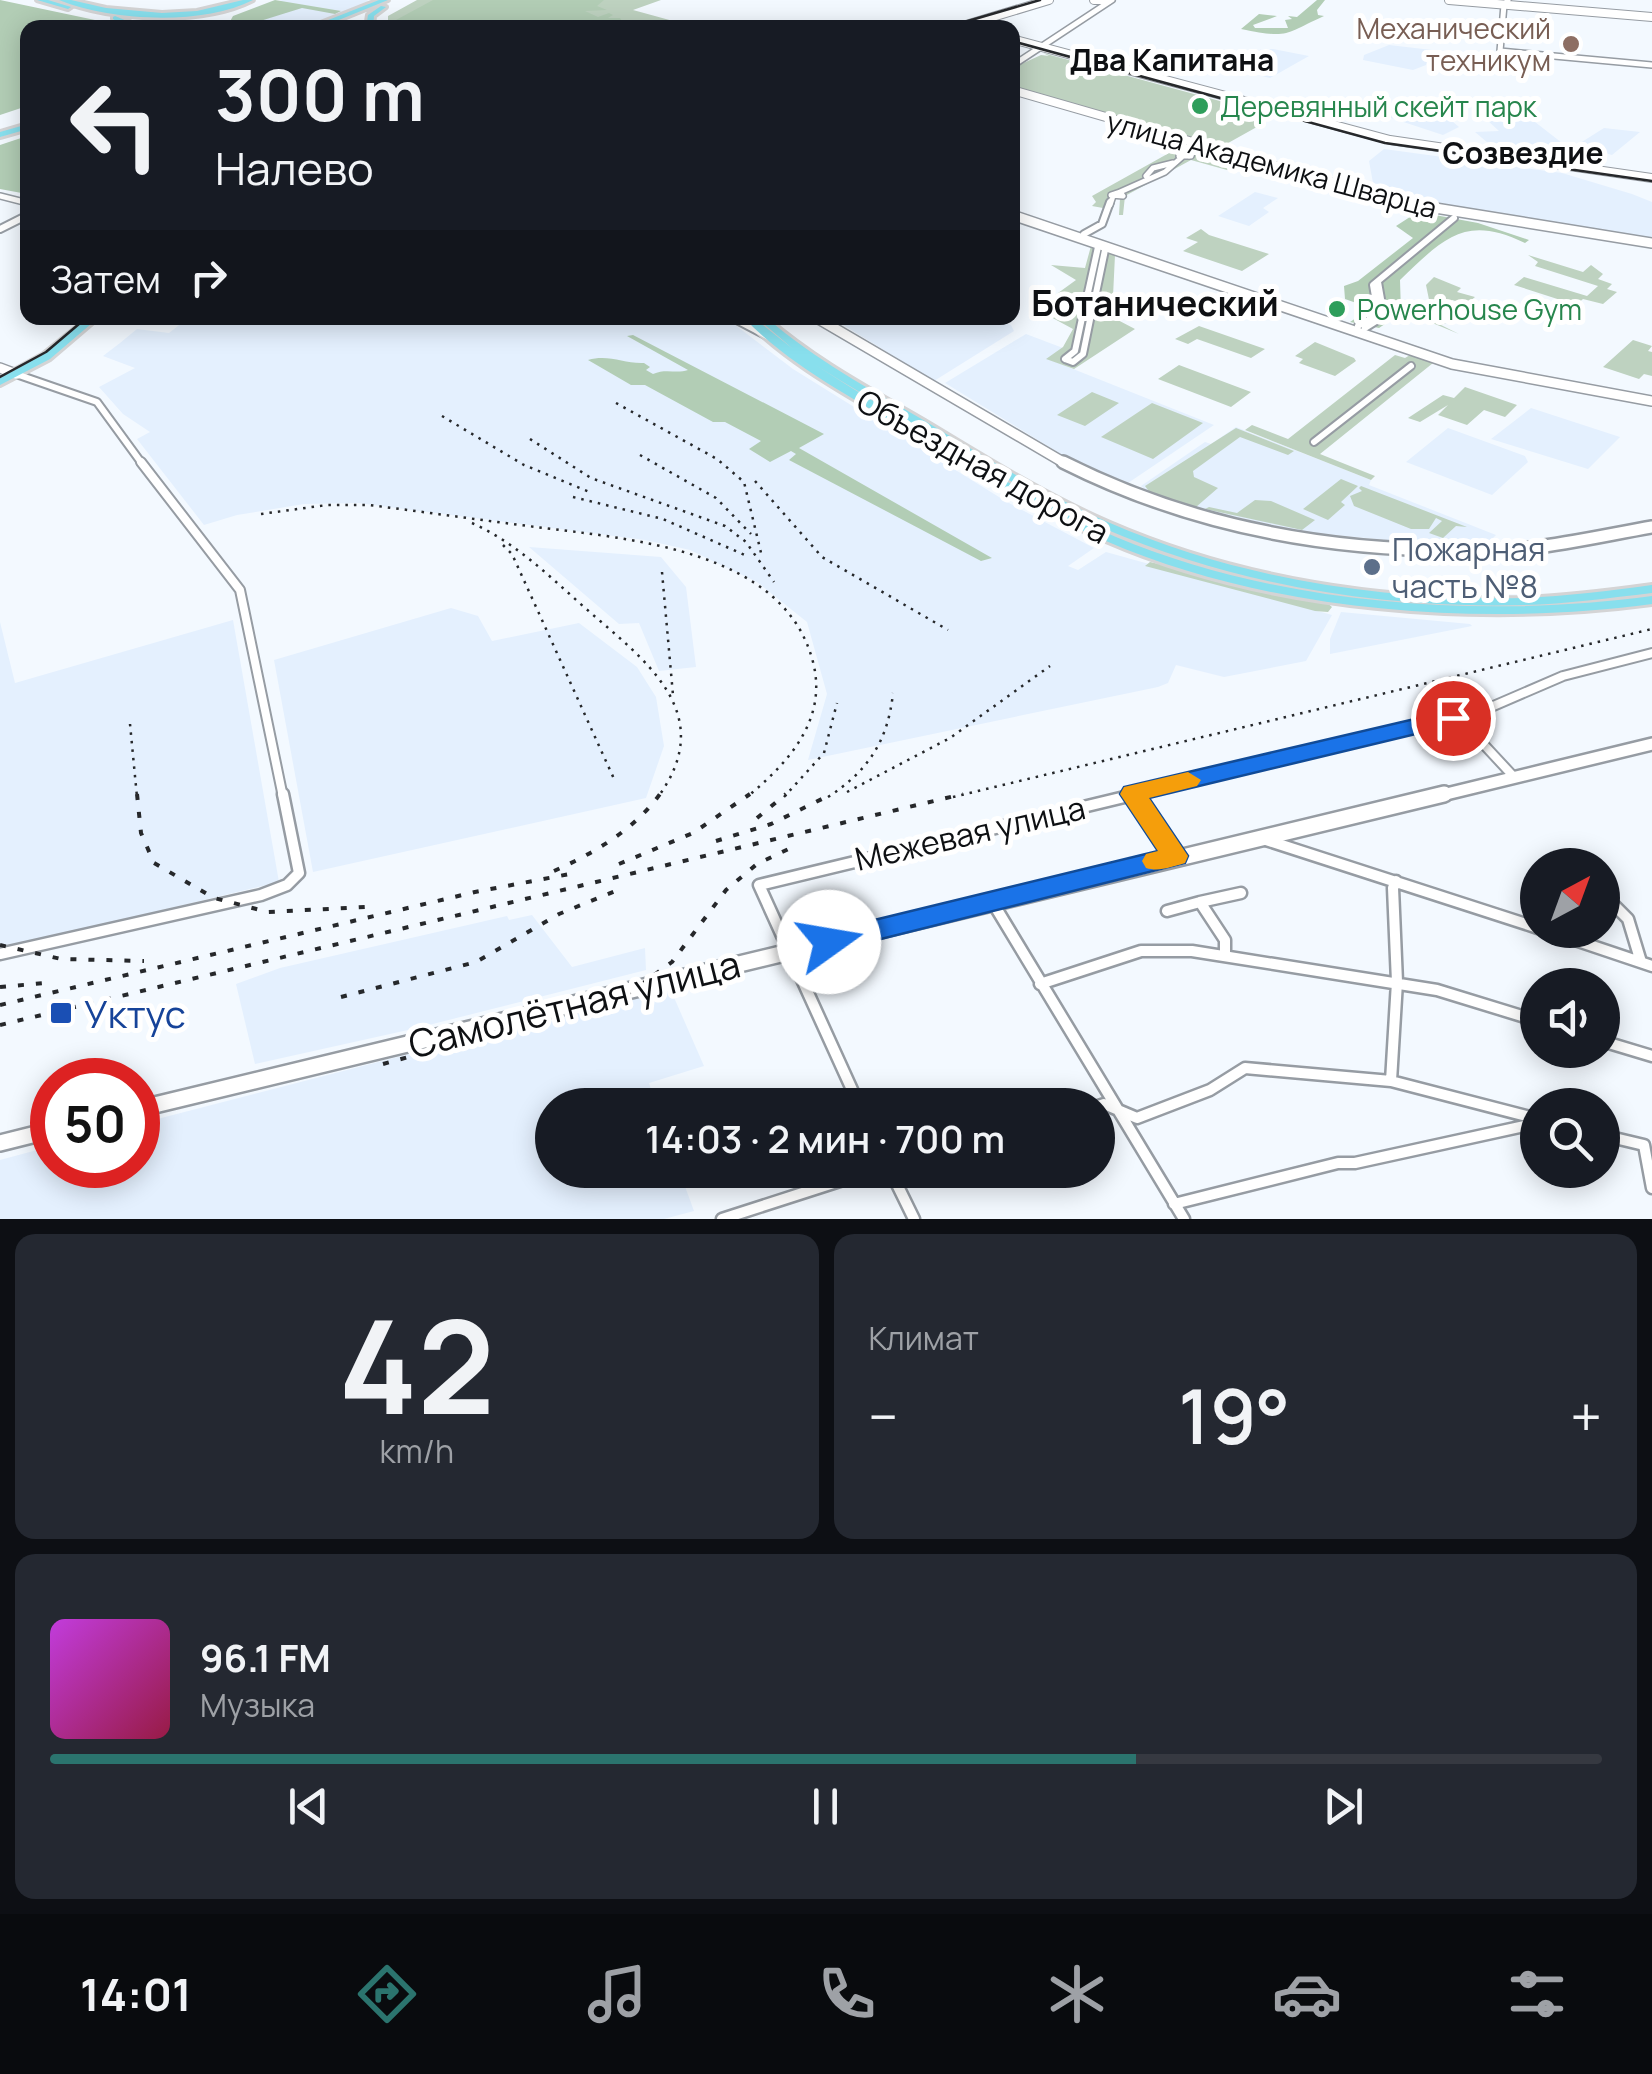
<!DOCTYPE html>
<html lang="ru">
<head>
<meta charset="utf-8">
<style>
  body { margin:0; font-family:Manrope,sans-serif; background:#242831; color:#f1f3f6; height:100vh; display:flex; flex-direction:column; font-size:38px; white-space:nowrap }
  * { box-sizing:border-box; margin:0 }
  p { font-size:32px; color:#9ea1a6 }
  .icon { flex:none; width:55px; height:55px; fill:none; stroke:currentColor; stroke-width:2; stroke-linecap:round; stroke-linejoin:round }
  .map { position:relative; height:1219px; overflow:hidden }
  .drawer { display:flex; flex-direction:column; gap:15px; padding:15px; background:#0d0f14; flex:1 }
  .drawer>* { flex:none }
  .guide { position:absolute; left:20px; top:20px; width:1000px; height:305px; border-radius:20px; box-shadow:0 5px 25px #0003; background:#171b24; color:#f1f3f6; overflow:hidden }
  .needle { width:65px; rotate:41deg }
  .fabs { position:absolute; left:1520px; top:848px; display:grid; gap:20px }
  .fabs a { display:grid; place-items:center; width:100px; height:100px; border-radius:50%; background:#171b24; box-shadow:0 5px 25px #0003; font-size:50px }
  .speed { position:absolute; left:30px; top:1058px; display:flex; gap:20px; font-size:50px; font-weight:700; text-align:center }
  .speed>* { display:grid; place-content:center; width:130px; height:130px; border-radius:50%; background:#171b24; box-shadow:0 5px 25px #0003; line-height:1 }
  .speed .limit { border:15px solid #d22; background:#fff; color:#111 }
  .pin { position:absolute; display:grid; place-items:center; width:85px; height:85px; color:#fff; margin:-42px; border:5px solid #fff; border-radius:50%; box-shadow:0 2px 10px #0007 }
  .me { position:absolute; width:110px; margin:-55px; rotate:77deg; stroke-linejoin:round; filter:drop-shadow(0 0 8px #0008) }
  .turn { display:flex; align-items:center; gap:35px; height:210px; padding:0 30px; font-size:45px }
  .turn .icon { width:130px; height:130px; stroke-width:2.5 }
  .turn b { display:block; font-size:70px; line-height:85px }
  .then { display:flex; align-items:center; height:95px; padding:0 30px; background:#0003; gap:20px; font-size:38px }
  .big { font-size:75px; font-weight:600; line-height:1.1 }
  .drawer .widget { flex:1; display:flex; flex-direction:column; justify-content:center; gap:15px; min-width:0; padding:0 35px; border-radius:20px; background:#242831 }
  .drawer .dial { align-items:center; gap:0 }
  .dial b { font-size:130px; line-height:1 }
  .song { display:flex; align-items:center; gap:30px }
  .cover { width:120px; height:120px; border-radius:15px; background:linear-gradient(135deg,hsl(290 70% 55%),hsl(340 70% 35%)) }
  .played { height:10px; border-radius:5px; background:linear-gradient(90deg,#2b746e 70%,#363941 70%) }
  .keys { display:flex; justify-content:space-around; direction:ltr }
  .heat { display:flex; justify-content:space-between; align-items:center; font-size:55px; direction:ltr }
  .drawer .tiles { flex:1; display:grid; gap:15px; grid-template-columns:1fr 1fr }
  .widget:last-child { grid-column:span 2 }
  .trip { position:absolute; left:535px; top:1088px; width:580px; height:100px; border-radius:50px; background:#171b24; box-shadow:0 5px 25px #0003; font-weight:600; line-height:100px; text-align:center }
  .menu { display:flex; height:160px; justify-content:space-around; align-items:center; background:#090b0e; color:#9ea1a6 }
  .menu .icon { width:70px; height:70px }
  .menu .selected { color:#2b746e }
  .menu b { font-size:45px; color:#f1f3f6 }
  .map>svg:first-child { display:block }
  .built { fill:#e4f0fe }
  .green { fill:#bed2c0 }
  .forest { fill:#b2cdb5 }
  .lines { fill:none; stroke-linecap:round; stroke-linejoin:round }
  .street-far3-casing { stroke:#969ca3; stroke-width:8 }
  .street-far2-casing { stroke:#969ca3; stroke-width:10 }
  .street-far1-casing { stroke:#969ca3; stroke-width:12 }
  .street-casing { stroke:#969ca3; stroke-width:15 }
  .secondary-far3-casing { stroke:#969ca3; stroke-width:10 }
  .secondary-far2-casing { stroke:#969ca3; stroke-width:12 }
  .secondary-far1-casing { stroke:#969ca3; stroke-width:16 }
  .secondary-casing { stroke:#969ca3; stroke-width:20 }
  .primary-casing { stroke:#d4d4d5; stroke-width:6 }
  .street-far3 { stroke:#fff; stroke-width:5 }
  .street-far2 { stroke:#fff; stroke-width:6 }
  .street-far1 { stroke:#fff; stroke-width:8 }
  .street { stroke:#fff; stroke-width:10 }
  .secondary-far3 { stroke:#fff; stroke-width:8 }
  .secondary-far2 { stroke:#fff; stroke-width:9 }
  .secondary-far1 { stroke:#fff; stroke-width:11 }
  .secondary { stroke:#fff; stroke-width:15 }
  .primary { fill:#88dfed; fill-rule:evenodd }
  .tram { stroke:#26282b; stroke-width:2.5 }
  .rail-far1 { stroke:#26282b; stroke-width:2.5; stroke-dasharray:2.5 6; stroke-linecap:butt }
  .rail { stroke:#26282b; stroke-width:4; stroke-dasharray:6 12; stroke-linecap:butt }
  .route { fill:#1a73e8; stroke:#114b97; stroke-width:2.5 }
  .slow { fill:#f59e0b }
  .education-dot { fill:#8d6e63; stroke:#fff; stroke-width:4 }
  .leisure-dot { fill:#2e9e5b; stroke:#fff; stroke-width:4 }
  .service-dot { fill:#5c6f8a; stroke:#fff; stroke-width:4 }
  .transit-dot { fill:#1a4fb4; stroke:#fff; stroke-width:4 }
  .labels { text-anchor:middle; dominant-baseline:central; stroke-width:10; stroke-linejoin:round; paint-order:stroke }
  .far-education-label { font-size:28px; fill:#785e54; stroke:#fff; text-anchor:end }
  .far-leisure-label { font-size:28px; fill:#27864d; stroke:#fff; text-anchor:start }
  .far-street-label { font-size:28px; fill:#0e1013; stroke:#fff }
  .far-neighbourhood-label { font-size:30px; font-weight:bold; fill:#0e1013; stroke:#fff }
  .street-label { font-size:32px; fill:#0e1013; stroke:#fff }
  .service-label { font-size:32px; fill:#4e5e75; stroke:#fff; text-anchor:start }
  .far-district-label { font-size:35px; font-weight:bold; fill:#0e1013; stroke:#fff }
  .near-street-label { font-size:38px; fill:#0e1013; stroke:#fff }
  .near-transit-label { font-size:38px; fill:#164399; stroke:#fff; text-anchor:start }
</style>
</head>
<body>
<div class="map">
<svg width="1652" height="1219" viewBox="0 0 1652 1219">
  <rect width="100%" height="100%" fill="#f3f9ff"/>
  <!-- built -->
  <path class="built" d="M282,0H366L372,2L333,18L284,27L238,17Z
    M1389,45L1432,50L1426,65L1413,70L1363,60L1364,55Z
    M1262,49H1273L1309,56L1270,78L1231,68L1252,65L1263,56L1254,53Z
    M1397,99L1439,110L1459,127L1443,135L1373,112Z
    M1492,117L1535,122L1566,146L1564,154L1488,143L1475,132L1499,131L1487,120Z
    M1604,128L1640,132L1612,155L1577,145Z
    M1384,149L1562,173L1632,194L1652,202V238L1380,196L1383,185L1373,183L1369,161Z
    M1255,192L1278,198L1263,208L1269,212L1249,226L1218,216Z
    M188,318H531L529,320L534,321L540,318H726L793,369L1007,502L1094,548L1068,566L1078,570L1106,552L1332,615L1306,661L1224,677L1176,665L1168,683L1158,687L808,760L827,694L807,622L757,582L690,550L645,540L358,503L304,504L237,515L204,525L137,439L150,432L123,414L99,387L135,368L103,356L120,343L137,329L169,333Z
    M832,318H991L1011,325L1014,331L934,381Z
    M1026,334L1063,348L1048,359L1214,425L1128,483L1059,453L945,383Z
    M1531,408L1620,437L1588,469L1491,439Z
    M1236,427L1371,480L1369,485L1496,535L1489,542H1407L1304,532L1199,509L1149,493L1141,486L1205,442L1211,444Z
    M1448,428L1525,456L1528,462L1492,495L1406,462Z
    M529,547L661,557L686,587L696,667L659,671L639,623L619,624Z
    M451,608L478,616L492,641L579,623L637,667L656,697L664,746L646,798L313,872L274,660Z
    M1341,612L1470,624L1472,626L1330,654V639Z
    M233,620L279,882L0,949V622L15,683Z
    M532,915L572,967L645,948L646,970L417,1028L255,1064L236,984L280,968L507,916L509,920Z
    M669,986L704,1066L649,1083L656,1105H552V1170H679L694,1211L664,1219H0V1160L52,1146V1165H138V1124L595,1006L603,1013L627,998Z"/>
  <!-- green -->
  <path class="green" d="M417,0H661L633,10L695,27L388,28V16Z
    M1043,53L1242,107L1273,118L1221,147L1013,87V68L1041,55L1049,56Z
    M1170,143L1235,166L1227,170L1191,160L1125,196L1123,215H1119L1120,199L1110,198L1102,224H1097L1103,208L1092,206L1096,202L1092,196L1169,153L1156,148Z
    M1201,229L1209,235L1269,254L1242,271L1183,251L1198,242L1186,238Z
    M1091,246L1115,255L1112,317L1135,329L1074,369L1046,359L1063,347L1073,329L1036,309L1076,280L1051,265L1085,268Z
    M1528,255L1583,272L1591,265L1603,274L1598,279L1612,284L1607,289L1617,292L1603,304L1583,299L1576,305L1514,285L1524,277L1587,296L1598,286L1535,266L1538,262Z
    M1434,277L1461,288L1457,292L1475,297L1457,312L1453,311L1462,303L1452,300L1437,312L1456,319L1441,325L1459,334L1430,322L1433,319L1426,285Z
    M1199,326L1265,349L1251,358L1197,339L1188,344L1175,339Z
    M1633,340L1652,346L1648,351L1652,352V376L1644,374L1639,379L1603,367Z
    M1315,342L1354,358L1356,361L1335,376L1299,363L1303,359L1295,356Z
    M1395,355L1405,358L1410,355L1433,363L1320,454L1375,476L1371,480L1245,430L1252,425L1288,439Z
    M1179,365L1251,392L1231,407L1158,379Z
    M1465,387L1517,405L1505,417L1484,410L1467,425L1438,415L1448,405L1420,422L1408,418L1443,395L1454,398Z
    M1092,392L1119,403L1085,426L1057,415Z
    M1152,403L1203,423L1153,459L1101,437Z
    M1236,428L1294,451L1288,455L1240,437L1193,471L1194,477L1218,488L1196,507L1151,494L1145,486Z
    M1341,479L1358,486L1341,502L1345,505L1328,520L1303,509Z
    M1361,486L1467,527L1456,526L1443,538L1429,533L1442,521L1436,518L1429,529H1411L1354,506L1350,496L1362,491L1359,488Z
    M1255,500L1271,501L1315,520L1302,530L1205,509L1209,507L1237,513Z
    M1150,562L1325,601L1332,607L1328,612L1315,611L1145,566Z"/>
  <!-- forest -->
  <path class="forest" d="M0,0L95,20L105,27L28,28L27,106L0,115Z
    M275,0L341,11L335,14L302,8L257,22L267,27H227L233,16Z
    M433,0H604L597,6L607,10L585,11L598,17L609,13L613,15L608,18H620L624,24L383,27Z
    M1317,0H1325L1317,10L1318,15L1324,16C1284,34 1290,39 1241,29L1259,14L1277,16L1253,25L1255,28H1288L1285,20L1292,19L1288,16L1297,17Z
    M27,136V194L0,189V145Z
    M1408,210L1478,223L1529,240L1525,243C1465,214 1444,238 1400,280L1401,313L1379,328L1350,322L1365,312L1362,305L1345,299L1344,286L1358,281L1413,238L1396,226L1413,215Z
    M633,335L824,434L799,448L992,558L981,561L789,460L796,454L791,451L770,462L749,449L761,441L725,422H713L645,385H631L588,360C609,354 624,364 644,363L650,367L646,370L653,374C666,368 676,374 688,370L627,336Z"/>
  <g class="lines">
    <!-- street-far3 casing -->
    <g class="street-far3-casing">
      <path id="street-far3" d="M1508,0L1504,5L1500,51L1652,65
        M1012,66L1112,0
        M1184,153L1191,156H1179Z
        M1146,176L1153,168L1173,163
        M1120,192L1123,196L1111,195Z
        M1120,192L1165,172L1182,157
        M0,196L28,203
        M1110,205L1113,196"/>
    </g>
    <!-- street-far2 casing -->
    <g class="street-far2-casing">
      <path id="street-far2" d="M0,229L28,215
        M1084,234L1102,224L1110,202
        M733,318L769,337
        M1358,326L1378,314L1373,285L1454,218
        M1365,328L1384,316L1378,282
        M1065,359L1073,362L1083,354L1093,305L1100,302L1095,298L1105,250
        M1065,359L1075,351L1085,304L1081,300L1087,297L1098,247
        M16,374L97,402L143,465
        M1314,442L1411,366"/>
    </g>
    <!-- street-far1 casing -->
    <g class="street-far1-casing">
      <path id="street-far1" d="M141,462L240,590L283,797
        M1461,720L1514,777
        M1127,797L1438,719L1461,720L1563,676L1652,653"/>
    </g>
    <!-- street casing -->
    <g class="street-casing">
      <path id="street" d="M1133,794L1175,856
        M1266,840L1538,928
        M1602,893L1628,919L1641,962
        M993,903L1184,1219
        M1167,911L1200,902
        M1545,930L1652,966
        M0,954L261,895L287,885L299,873L283,794
        M1225,956V940L1200,902L1241,893
        M1040,984L1141,951H1192L1437,990L1538,1021
        M1602,1041L1652,1056
        M1391,1081L1397,982L1393,888L1396,881
        M859,1105L759,885L1137,794
        M1098,1106L1104,1104L1137,1118L1210,1090L1245,1068L1391,1081L1538,1119
        M1602,1135L1644,1145L1652,1188
        M890,1170L914,1219
        M1174,1204L1338,1163H1355L1538,1123
        M722,1219L874,1170"/>
    </g>
    <!-- secondary-far3 casing -->
    <g class="secondary-far3-casing">
      <path id="secondary-far3" d="M1094,0H1108
        M1449,0L1652,17
        M956,28L1049,0
        M1012,39L1390,140L1652,178
        M1012,90L1411,205"/>
    </g>
    <!-- secondary-far2 casing -->
    <g class="secondary-far2-casing">
      <path id="secondary-far2" d="M1398,202L1652,243
        M1012,215L1452,364L1652,401
        M817,318L1068,465
        M0,368L16,374"/>
    </g>
    <!-- secondary-far1 casing -->
    <g class="secondary-far1-casing">
      <path id="secondary-far1" d="M1063,462C1186,524 1317,550 1455,550C1480,549 1506,552 1531,548C1572,543 1612,534 1652,527
        M1434,797L1652,744"/>
    </g>
    <!-- secondary casing -->
    <g class="secondary-casing">
      <path id="secondary" d="M138,1109L1444,794
        M0,1143L52,1130"/>
    </g>
    <!-- primary casing -->
    <g class="primary-casing">
      <path id="primary" d="M37,0H48L71,7L68,9Z
        M59,0H71L106,8L162,13L197,11L243,0H253C202,26 111,21 59,0Z
        M379,0H388L319,28H308Z
        M381,6L386,7L374,16L373,28H366L368,15Z
        M115,16L139,26V28H129L113,19V17Z
        M162,21L188,26L191,28H174L160,24V22Z
        M330,26H355L358,28H327Z
        M28,124V129L0,137V132Z
        M88,318H98L50,359L0,385V378L42,355Z
        M744,318H754L793,349L757,318H767C815,360 870,389 925,421C985,457 1045,495 1110,523C1239,579 1384,601 1524,598C1567,596 1609,591 1652,585V593C1609,598 1567,604 1524,605C1382,609 1234,585 1103,528C1038,500 978,462 917,426C883,405 848,386 814,364C854,390 895,414 936,439C994,475 1053,510 1116,537C1277,605 1480,619 1652,596V604C1478,627 1269,612 1106,541C1038,512 976,473 913,434C855,399 791,367 744,318Z"/>
    </g>
    <!-- street-far3 -->
    <use href="#street-far3" class="street-far3"/>
    <!-- street-far2 -->
    <use href="#street-far2" class="street-far2"/>
    <!-- street-far1 -->
    <use href="#street-far1" class="street-far1"/>
    <!-- street -->
    <use href="#street" class="street"/>
    <!-- secondary-far3 -->
    <use href="#secondary-far3" class="secondary-far3"/>
    <!-- secondary-far2 -->
    <use href="#secondary-far2" class="secondary-far2"/>
    <!-- secondary-far1 -->
    <use href="#secondary-far1" class="secondary-far1"/>
    <!-- secondary -->
    <use href="#secondary" class="secondary"/>
    <!-- primary -->
    <use href="#primary" class="primary"/>
    <!-- tram -->
    <path class="tram" d="M944,28L1040,0
      M1012,41L1385,143L1652,181
      M0,377L46,352L86,318"/>
    <!-- rail-far1 -->
    <path class="rail-far1" d="M616,403L717,459L744,482L762,557
      M442,416L524,465L592,493
      M530,439L591,478L725,526L746,542L774,582
      M640,455L716,498L751,534
      M755,481L822,557L948,630
      M573,497L663,519L747,556
      M261,514L327,505H369C425,512 480,520 536,527C629,539 784,549 813,662C828,720 788,763 747,797
      M472,523C516,543 548,575 584,607C643,659 720,712 658,797
      M503,545L512,554L615,781
      M662,572L673,695
      M130,724L137,797
      M847,792L950,738L1050,666
      M784,797L824,753L837,703
      M828,797C868,771 888,741 893,693
      M953,797L1652,629"/>
    <!-- rail -->
    <path class="rail" d="M137,794L141,833L154,863L214,898L268,912L366,907
      M757,818L786,794
      M716,841L771,824L832,794
      M619,864L693,833L750,794
      M554,871C594,853 634,830 660,794
      M0,945L61,959L144,961
      M0,987L45,983
      M341,997L476,962L559,914L623,888
      M0,1005L475,892L575,873
      M0,1025L963,794
      M383,1064L621,999L672,962L726,890L757,864L797,845"/>
  </g>
  <!-- route -->
  <path class="route" d="M1453,710L1462,712L1465,718L1462,723L1149,798L1188,856L1185,863L829,952L819,949L815,942L819,934L829,931L1158,851L1120,794L1124,787Z"/>
  <!-- slow -->
  <path class="slow" d="M1188,772L1201,780L1197,786L1149,798L1188,856L1185,863C1171,867 1159,872 1146,868L1142,861L1146,854L1158,851L1120,794L1124,787Z"/>
  <!-- markers -->
  <circle class="education-dot" cx="1571" cy="44" r="10"/>
  <g class="leisure-dot">
    <circle cx="1200" cy="106" r="10"/>
    <circle cx="1337" cy="309" r="10"/>
  </g>
  <circle class="service-dot" cx="1372" cy="567" r="10"/>
  <rect class="transit-dot" x="49" y="1001" width="24" height="24" rx="5"/>
  <g class="labels">
    <!-- far-education labels -->
    <g class="far-education-label">
      <text x="1551" y="28">Механический<tspan x="1551" dy="32">техникум</tspan></text>
    </g>
    <!-- far-leisure labels -->
    <g class="far-leisure-label">
      <text x="1220" y="106">Деревянный скейт парк</text>
      <text x="1357" y="309">Powerhouse Gym</text>
    </g>
    <!-- far-street labels -->
    <g class="far-street-label">
      <text transform="translate(1272 164) rotate(15)">улица Академика Шварца</text>
    </g>
    <!-- far-neighbourhood labels -->
    <g class="far-neighbourhood-label">
      <text x="1172" y="59">Два Капитана</text>
      <text x="1523" y="152">Созвездие</text>
    </g>
    <!-- street labels -->
    <g class="street-label">
      <text transform="translate(983 466) rotate(29)">Объездная дорога</text>
      <text transform="translate(970 833) rotate(-13)">Межевая улица</text>
    </g>
    <!-- service labels -->
    <g class="service-label">
      <text x="1392" y="549">Пожарная<tspan x="1392" dy="37">часть №8</tspan></text>
    </g>
    <!-- far-district labels -->
    <g class="far-district-label">
      <text x="1155" y="303">Ботанический</text>
    </g>
    <!-- near-street labels -->
    <g class="near-street-label">
      <text transform="translate(574 1003) rotate(-14)">Самолётная улица</text>
    </g>
    <!-- near-transit labels -->
    <g class="near-transit-label">
      <text x="84" y="1013">Уктус</text>
    </g>
  </g>
</svg>
<div class="fabs">
<a><svg class="needle" viewBox="-14 -14 28 28"><path d="M0-13l5 13h-10z" fill="#e53935"/><path d="M0 13l5-13h-10z" fill="#9ea1a6"/></svg></a>
<a><svg class="icon" aria-label="sound" viewBox="0 0 24 24"><path d="M4 9h4l5-4v14l-5-4H4zM17 9q2 3 0 6"/></svg></a>
<a><svg class="icon" aria-label="search" viewBox="0 0 24 24"><circle cx="10" cy="10" r="6"/><path d="M15 15l6 6"/></svg></a>
</div>
<div class="speed"><div class="limit">50</div></div>
<div class="pin" style="left:1453px;top:718px;background:#d93025"><svg class="icon" aria-label="arrive" viewBox="0 0 24 24"><path d="M6 21V4h12l-3 4 3 4H6"/></svg></div>
<svg class="me" style="left:829px;top:942px" viewBox="-20 -20 40 40"><circle r="19" fill="#fff"/><path d="M0-13L10 11 0 6-10 11z" fill="#1a73e8"/></svg>
<div class="trip">14:03 · 2 мин · 700 m</div>
<div class="guide">
<div class="turn"><svg class="icon" aria-label="left" viewBox="0 0 24 24"><path d="M17 20v-9H6M10 6l-5 5 5 5"/></svg><div><b>300 m</b>Налево</div></div>
<div class="then">Затем<svg class="icon" aria-label="right" viewBox="0 0 24 24"><path d="M7 20v-9h11M14 6l5 5-5 5"/></svg></div>
</div>
</div>
<section class="drawer">
<div class="tiles">
<div class="widget dial"><b>42</b><p>km/h</p></div>
<div class="widget"><p>Климат</p>
<div class="heat"><a>−</a><b class="big">19°</b><a>+</a></div>
</div>
<div class="widget">
<div class="song"><i class="cover"></i><div><b>96.1 FM</b><p>Музыка</p></div></div>
<div class="played"></div>
<div class="keys"><svg class="icon" aria-label="previous" viewBox="0 0 24 24"><path d="M18 5L8 12l10 7zM5 5v14"/></svg><svg class="icon" aria-label="pause" viewBox="0 0 24 24"><path d="M8 5v14M16 5v14"/></svg><svg class="icon" aria-label="next" viewBox="0 0 24 24"><path d="M6 5l10 7-10 7zM19 5v14"/></svg></div>
</div>
</div>
</section>
<nav class="menu">
<b>14:01</b>
<svg class="icon selected" aria-label="directions" viewBox="0 0 24 24"><path d="M12 3l9 9-9 9-9-9zM9 14v-3h6M13 9l2 2-2 2"/></svg>
<svg class="icon" aria-label="music" viewBox="0 0 24 24"><path d="M9 18V5l10-2v13"/><circle cx="6" cy="18" r="3"/><circle cx="16" cy="16" r="3"/></svg>
<svg class="icon" aria-label="phone" viewBox="0 0 24 24"><path d="M5 4h4l2 5-3 2q2 4 5 5l2-3 5 2v4C11 20 4 13 5 4z"/></svg>
<svg class="icon" aria-label="climate" viewBox="0 0 24 24"><path d="M12 3v18M4 7l16 10M4 17L20 7"/></svg>
<svg class="icon" aria-label="car" viewBox="0 0 24 24"><path d="M5 17H2v-5l4-1 3-4h7l3 4 3 1v5h-3M9 17h6M6 11h13"/><circle cx="7" cy="17" r="2"/><circle cx="17" cy="17" r="2"/></svg>
<svg class="icon" aria-label="filters" viewBox="0 0 24 24"><path d="M4 7h16M4 17h16"/><circle cx="9" cy="7" r="2"/><circle cx="15" cy="17" r="2"/></svg>
</nav>
</body>
</html>
